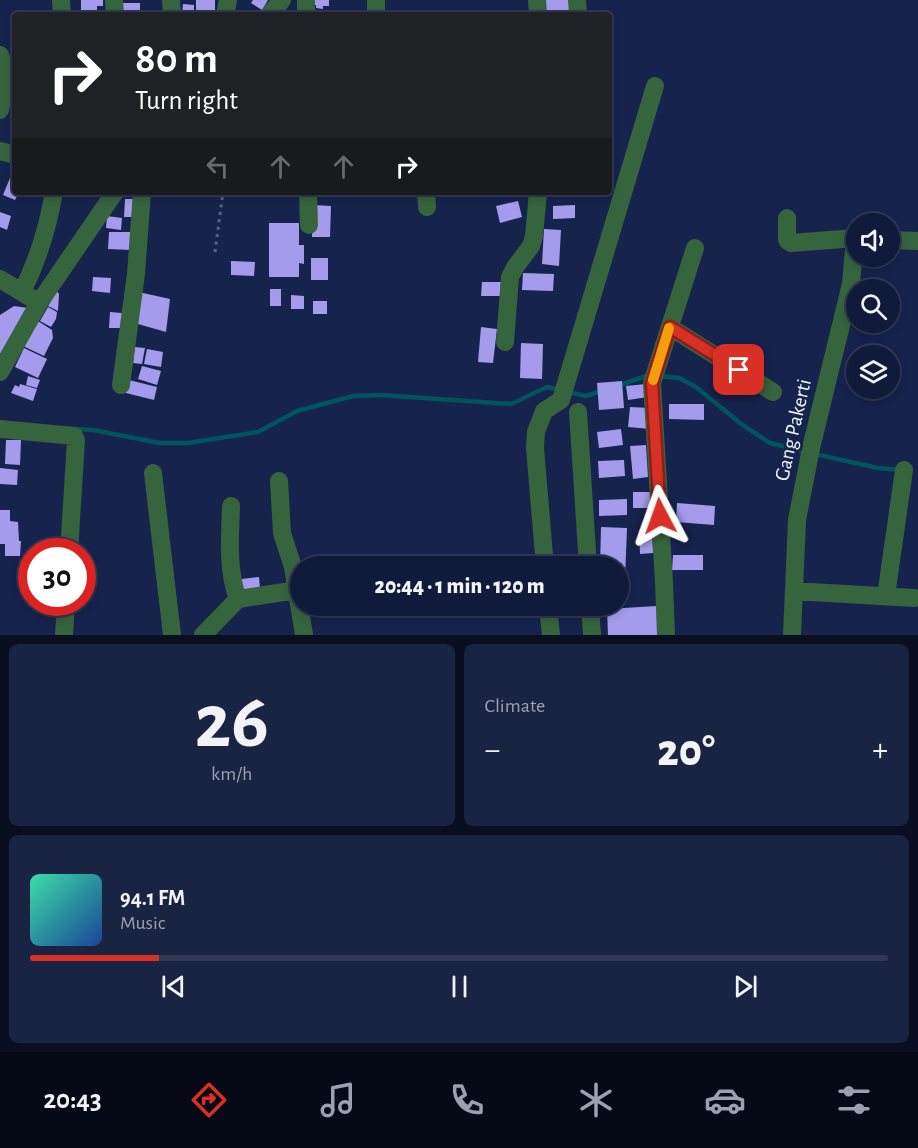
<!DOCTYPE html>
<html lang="en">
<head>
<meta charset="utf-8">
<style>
  body { margin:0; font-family:"Alegreya Sans",sans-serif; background:#192342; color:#f1f3f6; height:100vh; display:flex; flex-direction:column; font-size:22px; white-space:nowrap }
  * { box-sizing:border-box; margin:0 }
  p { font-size:20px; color:#9ca1af }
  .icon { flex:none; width:33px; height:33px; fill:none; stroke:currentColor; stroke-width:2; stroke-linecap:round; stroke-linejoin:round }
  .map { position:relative; height:635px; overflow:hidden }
  .drawer { display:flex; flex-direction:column; gap:9px; padding:9px; background:#090e20; flex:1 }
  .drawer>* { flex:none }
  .guide { position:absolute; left:12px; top:12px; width:600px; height:183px; border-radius:6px; box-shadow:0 3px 9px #0003,0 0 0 2px #303854; background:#202124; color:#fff; overflow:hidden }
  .controls { position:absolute; left:846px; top:213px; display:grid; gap:12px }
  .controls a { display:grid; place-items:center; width:54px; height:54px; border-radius:50%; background:#101a3a; box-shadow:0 3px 9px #0003,0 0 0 2px #303854; font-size:30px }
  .speed { position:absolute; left:18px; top:538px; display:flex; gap:12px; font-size:30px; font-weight:700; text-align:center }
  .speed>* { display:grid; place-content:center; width:78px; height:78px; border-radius:50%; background:#101a3a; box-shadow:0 3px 9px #0003,0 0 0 2px #303854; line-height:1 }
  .speed .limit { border:9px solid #d22; background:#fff; color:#111 }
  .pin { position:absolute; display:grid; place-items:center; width:51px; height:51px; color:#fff; margin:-26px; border-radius:12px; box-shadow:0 3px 9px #0006 }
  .me { position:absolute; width:66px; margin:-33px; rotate:356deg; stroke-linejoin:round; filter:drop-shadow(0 0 4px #0008) }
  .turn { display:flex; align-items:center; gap:21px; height:126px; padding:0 24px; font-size:27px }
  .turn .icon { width:78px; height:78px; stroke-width:2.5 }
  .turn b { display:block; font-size:42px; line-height:51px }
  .lanes { display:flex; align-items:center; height:57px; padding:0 24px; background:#0003; justify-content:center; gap:30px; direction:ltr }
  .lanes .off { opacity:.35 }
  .big { font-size:45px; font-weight:800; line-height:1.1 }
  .drawer .widget { flex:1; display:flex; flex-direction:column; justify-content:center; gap:9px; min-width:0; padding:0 21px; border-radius:9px; background:#192342 }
  .drawer .dial { align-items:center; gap:0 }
  .dial b { font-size:78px; line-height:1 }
  .song { display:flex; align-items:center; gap:18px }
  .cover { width:72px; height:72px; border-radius:9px; background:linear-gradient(135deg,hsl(160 70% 55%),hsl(220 70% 35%)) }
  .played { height:6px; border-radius:3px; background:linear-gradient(90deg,#d93025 15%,#303854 15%) }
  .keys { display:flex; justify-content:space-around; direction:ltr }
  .heat { display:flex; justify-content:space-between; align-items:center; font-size:33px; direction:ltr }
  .drawer .tiles { flex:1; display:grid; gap:9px; grid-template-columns:1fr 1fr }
  .widget:last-child { grid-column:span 2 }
  .trip { position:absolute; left:290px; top:556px; width:339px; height:60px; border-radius:30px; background:#101a3a; box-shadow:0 3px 9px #0003,0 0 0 2px #303854; font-weight:800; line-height:60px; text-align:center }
  .dock { display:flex; height:96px; justify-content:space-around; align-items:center; background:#060a17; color:#9ca1af }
  .dock .icon { width:42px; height:42px }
  .dock .selected { color:#d93025 }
  .dock b { font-size:27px; color:#f1f3f6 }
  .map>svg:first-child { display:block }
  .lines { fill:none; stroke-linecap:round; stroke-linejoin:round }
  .stream { stroke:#00545d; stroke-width:4.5 }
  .building { fill:#a49bed }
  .path { stroke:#596382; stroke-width:3; stroke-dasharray:3 4.5; stroke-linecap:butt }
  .minor { stroke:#36643d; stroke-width:18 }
  .route-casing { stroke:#8d1f18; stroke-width:15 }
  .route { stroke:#d93025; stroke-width:10 }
  .slow { stroke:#f59e0b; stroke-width:10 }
  .labels { text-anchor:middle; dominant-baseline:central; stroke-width:6; stroke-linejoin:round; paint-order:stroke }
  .street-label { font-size:21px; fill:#f2f5fa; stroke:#16234d }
</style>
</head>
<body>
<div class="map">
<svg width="918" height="635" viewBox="0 0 918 635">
  <rect width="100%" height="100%" fill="#16234d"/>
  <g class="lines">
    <!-- stream -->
    <path class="stream" d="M657,376L679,378L696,387L740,423L770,443L806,452
      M617,386L649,375
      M568,392L586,396L604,390
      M75,429L93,430L160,443H188L258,432L297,411L353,396L381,395L511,404L547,387L560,390
      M815,454L878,468L900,470"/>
  </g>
  <!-- building -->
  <path class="building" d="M81,0H103V6H97V13H81Z
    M196,0H215V15H196Z
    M253,0H268L262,10L251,3Z
    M309,0H329V6H323V9L316,8V5H309Z
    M543,0H573V15H543Z
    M117,3H140V15H117Z
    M183,4L194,5V15H182Z
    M10,178L15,180V192H19L15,200L3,195Z
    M125,199H136V217H124Z
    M518,201L522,217L500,223L496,206Z
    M313,205L331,206L330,237H312Z
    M575,205V218L553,219V206Z
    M0,212L11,216L7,230L0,227Z
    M107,216L122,218L121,230L106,228Z
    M269,223H299V245H304V264L299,263V277H269Z
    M544,229L561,230L559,266L542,264Z
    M109,232H132L131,250L108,249Z
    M311,258H328V280H311Z
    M231,261L255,262L254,276L231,275Z
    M523,273L554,274L553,291L522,290Z
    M93,277L111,278L110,293L92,291Z
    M482,282H501L500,296H481Z
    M270,289H281V306H270Z
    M57,291L59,294L58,311L48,306Z
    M134,291L170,299L166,332L131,322Z
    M291,295L304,296V309H291Z
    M313,301H327V314H313Z
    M14,306L28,308L0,354V315Z
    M48,307L57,312L56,319L51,327L40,321Z
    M110,312L122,313V328H109Z
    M38,321L52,330L53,338L44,356L23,346Z
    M481,327L497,329L493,363L478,362Z
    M521,343L543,344L542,379L520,378Z
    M135,347L145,348L142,364L133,363Z
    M24,348L47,359L38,378L15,367Z
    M147,349L163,352L161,367L144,364Z
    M142,366L161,371L157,385L138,379Z
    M28,376L40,380L37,388L26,385Z
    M125,379L157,387L154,400L122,392Z
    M622,381L624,408L599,410L597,383Z
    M20,384L37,389L33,401L11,393L15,385L19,387Z
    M646,384L648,397L628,400L626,386Z
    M669,404H704V420L669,419Z
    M630,407L651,408L650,429L628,427Z
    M621,429L623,445L599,448L597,432Z
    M6,440H21L20,465L5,464Z
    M646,445L648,477L633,479L630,446Z
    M624,460L625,476L599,478L598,461Z
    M0,468L18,470L17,485L0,484Z
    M633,492H652V508H633Z
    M627,499V515L599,516V500Z
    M677,503L715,506L714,525L676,522Z
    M0,510H10V521L18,522L19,541H21L20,556H5V544H0Z
    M601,527L627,528L625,579L618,578V567H600Z
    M652,529L653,553L640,554L639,530Z
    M673,555H703V570H672Z
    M259,577L260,589L242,591V579Z
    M657,606L659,635H608L607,609Z"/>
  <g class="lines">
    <!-- path -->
    <path class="path" d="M215,252L223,192"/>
    <!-- minor -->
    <path class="minor" d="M61,0L62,15
      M114,0L115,15
      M171,0L172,15
      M306,0V15
      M376,0V15
      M537,0L538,15
      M577,0L578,15
      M225,15L228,0
      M269,15L282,0
      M0,55C9,75 5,89 0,110
      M0,151L15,155
      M308,192L309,225
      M426,192L427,207
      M787,218V239L788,241L791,243L856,238
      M890,240L918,241
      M0,279L33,299
      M22,292C38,260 48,227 54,192
      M670,327L773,392
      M505,342L510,277L516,266L531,246L534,236L538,192
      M0,372L39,303L115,192
      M121,385L136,274L142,192
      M578,412L588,567
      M0,429L74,436L76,440L69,552
      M153,473L172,635
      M279,481L282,533L293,567L304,635
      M231,506C230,538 227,569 238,599
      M545,567L535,448L536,432L544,411L561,400L655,86
      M794,591L914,598
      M886,596L904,470
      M548,606L551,635
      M590,606L592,635
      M64,635L66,603
      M203,635L238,599L297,590
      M666,635L664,583L652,383L695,248
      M792,635L797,520L811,448L851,284L855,238"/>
  </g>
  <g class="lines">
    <!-- route casing -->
    <g class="route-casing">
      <path id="route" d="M660,516L652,383L670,327L739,370"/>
    </g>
    <!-- route -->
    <use href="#route" class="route"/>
    <!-- slow -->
    <path class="slow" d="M653,380L669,328"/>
  </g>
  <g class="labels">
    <!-- street labels -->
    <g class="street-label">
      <text transform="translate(793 430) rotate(-77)">Gang Pakerti</text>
    </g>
  </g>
</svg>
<div class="controls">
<a><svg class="icon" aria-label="sound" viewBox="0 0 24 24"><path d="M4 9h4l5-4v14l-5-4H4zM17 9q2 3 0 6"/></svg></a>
<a><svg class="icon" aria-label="search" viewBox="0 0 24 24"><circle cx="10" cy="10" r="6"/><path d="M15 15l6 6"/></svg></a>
<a><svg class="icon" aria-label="layers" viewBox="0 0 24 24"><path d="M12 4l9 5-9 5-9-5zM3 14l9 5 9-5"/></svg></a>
</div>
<div class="speed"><div class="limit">30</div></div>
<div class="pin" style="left:739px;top:370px;background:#d93025"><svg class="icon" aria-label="arrive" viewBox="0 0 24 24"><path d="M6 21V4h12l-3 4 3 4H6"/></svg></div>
<svg class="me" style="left:660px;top:516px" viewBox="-20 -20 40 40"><path d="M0-17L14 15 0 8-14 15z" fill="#d93025" stroke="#fff" stroke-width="4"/></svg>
<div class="trip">20:44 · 1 min · 120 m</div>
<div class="guide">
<div class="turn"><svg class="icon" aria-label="right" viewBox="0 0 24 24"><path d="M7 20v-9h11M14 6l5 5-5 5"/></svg><div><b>80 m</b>Turn right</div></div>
<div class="lanes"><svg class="icon off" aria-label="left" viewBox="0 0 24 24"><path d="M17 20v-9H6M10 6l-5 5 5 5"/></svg><svg class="icon off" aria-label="ahead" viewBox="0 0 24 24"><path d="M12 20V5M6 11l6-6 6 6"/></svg><svg class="icon off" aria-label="ahead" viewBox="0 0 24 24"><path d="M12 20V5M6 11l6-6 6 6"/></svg><svg class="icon" aria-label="right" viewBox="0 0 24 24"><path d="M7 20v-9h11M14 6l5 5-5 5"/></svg></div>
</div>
</div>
<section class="drawer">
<div class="tiles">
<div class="widget dial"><b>26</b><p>km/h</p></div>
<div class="widget"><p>Climate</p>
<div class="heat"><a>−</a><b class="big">20°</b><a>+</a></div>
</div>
<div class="widget">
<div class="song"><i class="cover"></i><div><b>94.1 FM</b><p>Music</p></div></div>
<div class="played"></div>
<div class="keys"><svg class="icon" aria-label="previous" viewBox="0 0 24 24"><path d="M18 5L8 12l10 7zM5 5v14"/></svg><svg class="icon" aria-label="pause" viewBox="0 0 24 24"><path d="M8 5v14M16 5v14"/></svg><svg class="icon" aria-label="next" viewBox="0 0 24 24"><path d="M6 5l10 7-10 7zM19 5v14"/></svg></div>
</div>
</div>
</section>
<nav class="dock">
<b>20:43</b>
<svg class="icon selected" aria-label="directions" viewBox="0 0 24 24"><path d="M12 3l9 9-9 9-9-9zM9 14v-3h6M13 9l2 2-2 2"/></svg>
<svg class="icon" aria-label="music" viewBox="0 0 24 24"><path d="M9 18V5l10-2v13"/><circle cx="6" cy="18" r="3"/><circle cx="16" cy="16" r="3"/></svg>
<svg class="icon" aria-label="phone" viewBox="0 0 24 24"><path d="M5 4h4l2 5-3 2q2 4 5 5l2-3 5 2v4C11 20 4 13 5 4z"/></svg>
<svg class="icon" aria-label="climate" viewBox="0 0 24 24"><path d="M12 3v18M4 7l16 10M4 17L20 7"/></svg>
<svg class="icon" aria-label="car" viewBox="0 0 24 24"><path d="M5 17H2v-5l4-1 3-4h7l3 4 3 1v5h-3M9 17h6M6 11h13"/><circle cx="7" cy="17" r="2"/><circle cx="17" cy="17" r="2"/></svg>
<svg class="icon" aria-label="filters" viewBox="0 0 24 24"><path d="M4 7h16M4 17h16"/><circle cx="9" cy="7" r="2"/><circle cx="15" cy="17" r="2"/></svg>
</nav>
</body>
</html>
